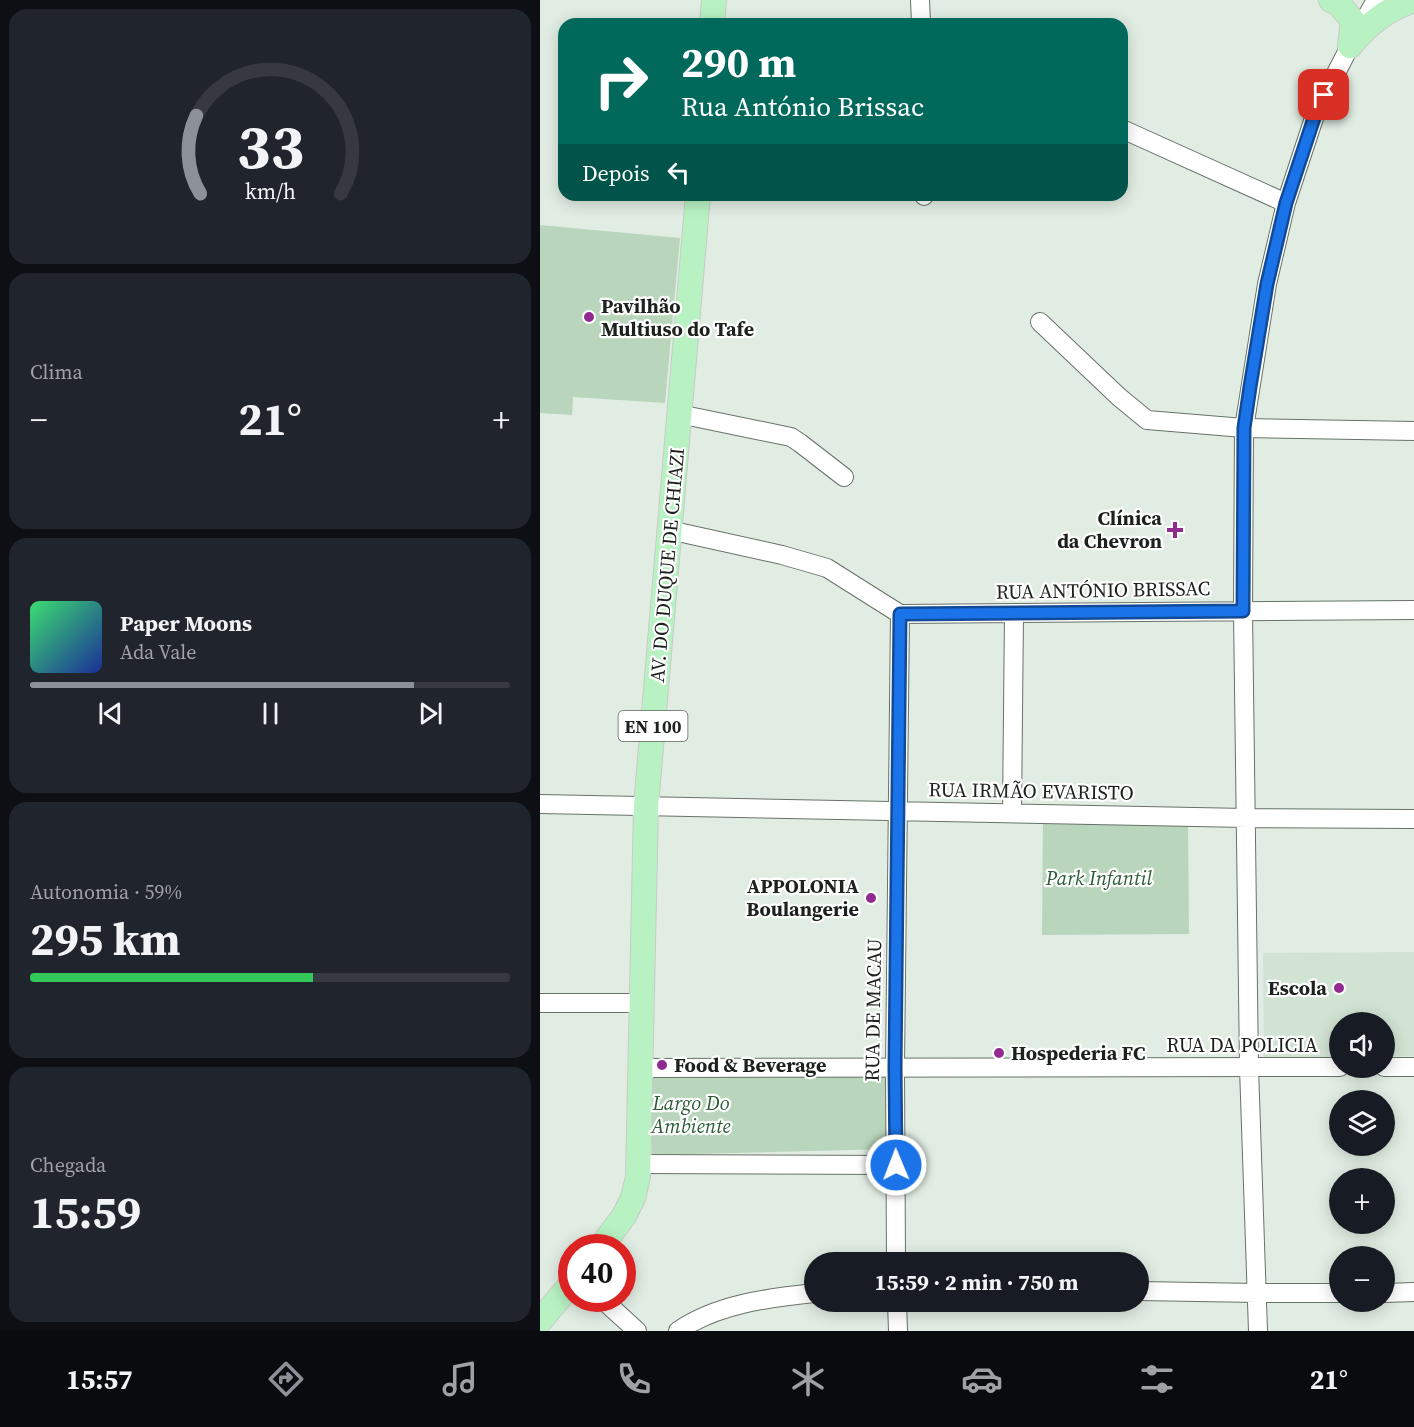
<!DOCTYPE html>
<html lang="pt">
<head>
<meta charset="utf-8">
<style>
  body { margin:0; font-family:"Source Serif 4",serif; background:#20242c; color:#f1f3f6; height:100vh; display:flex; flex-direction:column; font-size:22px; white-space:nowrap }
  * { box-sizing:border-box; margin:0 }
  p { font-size:20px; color:#9ea1a6 }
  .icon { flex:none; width:33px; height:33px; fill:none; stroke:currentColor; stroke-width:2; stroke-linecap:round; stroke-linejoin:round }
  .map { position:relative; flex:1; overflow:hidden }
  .sheet { display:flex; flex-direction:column; gap:9px; padding:9px; background:#0d0f14; width:540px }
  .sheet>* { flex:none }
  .guide { position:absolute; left:18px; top:18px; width:570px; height:183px; border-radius:18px; box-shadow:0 3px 15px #0003; background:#00695c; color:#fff; overflow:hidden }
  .controls { position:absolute; left:789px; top:1012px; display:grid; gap:12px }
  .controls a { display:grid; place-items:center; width:66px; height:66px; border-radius:50%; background:#171b24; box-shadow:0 3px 15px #0003; font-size:30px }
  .speed { position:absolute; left:18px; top:1234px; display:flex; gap:12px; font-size:30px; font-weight:700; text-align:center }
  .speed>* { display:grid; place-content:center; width:78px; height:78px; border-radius:50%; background:#171b24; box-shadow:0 3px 15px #0003; line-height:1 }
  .speed .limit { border:9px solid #d22; background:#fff; color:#111 }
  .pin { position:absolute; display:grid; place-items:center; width:51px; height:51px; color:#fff; margin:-26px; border-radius:12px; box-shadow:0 3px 9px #0006 }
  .me { position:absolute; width:66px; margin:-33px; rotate:359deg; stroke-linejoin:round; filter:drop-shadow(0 0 4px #0008) }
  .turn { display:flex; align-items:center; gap:21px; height:126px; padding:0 24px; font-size:27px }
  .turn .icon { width:78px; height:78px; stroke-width:2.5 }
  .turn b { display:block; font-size:42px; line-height:51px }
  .then { display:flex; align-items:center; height:57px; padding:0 24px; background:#0003; gap:12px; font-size:22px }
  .big { font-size:45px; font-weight:700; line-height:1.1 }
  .sheet .card { flex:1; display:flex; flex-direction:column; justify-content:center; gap:9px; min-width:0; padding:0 21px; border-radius:18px; background:#20242c }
  .sheet .dial { align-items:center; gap:0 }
  .dial svg { height:156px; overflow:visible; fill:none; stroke:#363941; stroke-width:7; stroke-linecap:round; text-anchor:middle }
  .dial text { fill:#f1f3f6; stroke:none }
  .song { display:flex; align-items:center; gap:18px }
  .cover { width:72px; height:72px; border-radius:9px; background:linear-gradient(135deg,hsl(140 70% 55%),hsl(230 70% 35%)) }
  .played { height:6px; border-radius:3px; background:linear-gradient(90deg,#8c9099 80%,#363941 80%) }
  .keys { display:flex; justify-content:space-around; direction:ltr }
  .heat { display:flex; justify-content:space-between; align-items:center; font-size:33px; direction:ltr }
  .charge { height:9px; border-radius:4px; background:linear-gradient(90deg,#34c759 59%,#363941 0) }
  .trip { position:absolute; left:264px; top:1252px; width:345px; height:60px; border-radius:30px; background:#171b24; box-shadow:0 3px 15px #0003; font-weight:700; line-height:60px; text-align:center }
  .dock { display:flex; height:96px; justify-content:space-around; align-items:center; background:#090b0e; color:#9ea1a6 }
  .dock .icon { width:42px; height:42px }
  .dock .on { color:#8c9099 }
  .dock b { font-size:27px; color:#f1f3f6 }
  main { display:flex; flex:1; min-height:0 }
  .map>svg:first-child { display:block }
  .built { fill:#d1e3d3 }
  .green { fill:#b9d6bc }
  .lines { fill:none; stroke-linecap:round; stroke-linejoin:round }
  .minor-casing { stroke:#687269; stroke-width:20 }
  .major-casing { stroke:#c9cac9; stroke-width:26 }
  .minor { stroke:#fff; stroke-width:18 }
  .major { stroke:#b8f2c2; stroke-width:24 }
  .route-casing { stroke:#114b97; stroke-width:15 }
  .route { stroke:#1a73e8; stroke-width:10 }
  .poi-dot { fill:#922b90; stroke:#fff; stroke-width:2 }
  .labels { text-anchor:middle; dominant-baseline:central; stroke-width:4.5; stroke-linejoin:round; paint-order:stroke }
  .shield { fill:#fff; stroke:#616461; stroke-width:1.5 }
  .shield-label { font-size:18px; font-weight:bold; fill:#1d211d }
  .poi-label { font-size:20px; font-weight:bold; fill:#1d211d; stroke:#fff; text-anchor:start }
  .street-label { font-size:20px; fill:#1d211d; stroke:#fff }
  .park-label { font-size:20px; font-style:italic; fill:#2c5c36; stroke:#fff }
</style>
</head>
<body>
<main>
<section class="sheet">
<div class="card dial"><svg viewBox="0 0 100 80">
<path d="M14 69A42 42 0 1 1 86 69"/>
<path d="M14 69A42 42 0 0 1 12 29" stroke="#8c9099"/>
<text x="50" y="56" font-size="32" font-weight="700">33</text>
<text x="50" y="72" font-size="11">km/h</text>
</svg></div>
<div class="card"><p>Clima</p>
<div class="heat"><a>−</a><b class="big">21°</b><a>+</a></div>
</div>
<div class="card">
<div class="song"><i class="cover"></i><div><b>Paper Moons</b><p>Ada Vale</p></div></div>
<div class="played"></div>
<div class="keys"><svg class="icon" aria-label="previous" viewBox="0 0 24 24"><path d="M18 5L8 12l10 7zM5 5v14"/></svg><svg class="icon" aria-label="pause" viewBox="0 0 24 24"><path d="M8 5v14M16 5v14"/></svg><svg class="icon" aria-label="next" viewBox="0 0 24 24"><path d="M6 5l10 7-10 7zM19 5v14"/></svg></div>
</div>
<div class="card"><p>Autonomia · 59%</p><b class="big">295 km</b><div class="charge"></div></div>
<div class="card"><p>Chegada</p><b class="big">15:59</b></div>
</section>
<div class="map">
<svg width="874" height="1331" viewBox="0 0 874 1331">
  <rect width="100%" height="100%" fill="#e1ede3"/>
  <!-- built -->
  <path class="built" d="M874,952V1056H845L844,1023H800L799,1057H724L723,953Z"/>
  <!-- green -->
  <path class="green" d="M0,225L140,238L125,403L33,397L32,415L0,413Z
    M503,821L648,825L649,934L502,935Z
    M348,1073L351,1149L112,1155L111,1077Z"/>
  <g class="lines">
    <!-- minor casing -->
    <g class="minor-casing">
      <path id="minor" d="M380,0L381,24
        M582,129L746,203
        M384,195V196
        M500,322L579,397L607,420L704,428L874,431
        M139,414L251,437L260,443L304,477
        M129,530L242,555L287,568L360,614
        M360,614L874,610
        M0,804L706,818L874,819
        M472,813L474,613
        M0,1003H102
        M844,1067H874
        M100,1068L800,1067
        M98,1164L356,1165
        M356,1263L355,1067L360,614
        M598,1291L717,1293H800
        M844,1293L874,1292
        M62,1299L97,1331
        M357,1302L358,1331
        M138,1331C177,1304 228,1298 274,1293
        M718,1331L709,1068L703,611L704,428L727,284L746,203L776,112L810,46L836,0"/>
    </g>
    <!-- major casing -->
    <g class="major-casing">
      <path id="major" d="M791,0L798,3L813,21L810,46
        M172,24L174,0
        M810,46C828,24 847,9 874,0
        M60,1248L84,1216L93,1198L98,1177L106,806L158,195
        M0,1321L32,1283"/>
    </g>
    <!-- minor -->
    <use href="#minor" class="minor"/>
    <!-- major -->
    <use href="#major" class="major"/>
  </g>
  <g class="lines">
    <!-- route casing -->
    <g class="route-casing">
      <path id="route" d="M356,1165L355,1067L360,614L703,611L704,428L710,387L727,284L746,203L776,112L784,95"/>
    </g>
    <!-- route -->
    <use href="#route" class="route"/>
  </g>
  <!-- markers -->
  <g class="poi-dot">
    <circle cx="49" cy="317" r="6"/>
    <path d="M632 521h6v6h6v6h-6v6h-6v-6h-6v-6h6z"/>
    <circle cx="331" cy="898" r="6"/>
    <circle cx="799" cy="988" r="6"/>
    <circle cx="459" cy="1053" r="6"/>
    <circle cx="122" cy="1065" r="6"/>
  </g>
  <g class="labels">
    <!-- shield labels -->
    <rect class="shield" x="78.5" y="711" width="69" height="30" rx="4.5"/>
    <g class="shield-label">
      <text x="113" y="726">EN 100</text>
    </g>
    <!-- poi labels -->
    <g class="poi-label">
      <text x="61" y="306">Pavilhão<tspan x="61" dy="23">Multiuso do Tafe</tspan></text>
      <text x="622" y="518" text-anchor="end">Clínica<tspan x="622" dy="23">da Chevron</tspan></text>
      <text x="319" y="886" text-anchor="end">APPOLONIA<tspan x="319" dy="23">Boulangerie</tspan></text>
      <text x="787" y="988" text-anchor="end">Escola</text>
      <text x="471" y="1053">Hospederia FC</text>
      <text x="134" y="1065">Food &amp; Beverage</text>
    </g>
    <!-- street labels -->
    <g class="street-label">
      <text transform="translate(127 565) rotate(-85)">AV. DO DUQUE DE CHIAZI</text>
      <text transform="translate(563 590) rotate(-1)">RUA ANTÓNIO BRISSAC</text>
      <text transform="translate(491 791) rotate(1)">RUA IRMÃO EVARISTO</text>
      <text transform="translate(333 1010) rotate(-89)">RUA DE MACAU</text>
      <text x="702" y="1045">RUA DA POLICIA</text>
    </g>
    <!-- park labels -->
    <g class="park-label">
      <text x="559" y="878">Park Infantil</text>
      <text x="151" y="1103">Largo Do<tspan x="151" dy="23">Ambiente</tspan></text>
    </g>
  </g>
</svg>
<div class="controls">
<a><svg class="icon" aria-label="sound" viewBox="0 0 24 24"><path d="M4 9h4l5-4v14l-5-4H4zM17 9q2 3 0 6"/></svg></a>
<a><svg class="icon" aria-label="layers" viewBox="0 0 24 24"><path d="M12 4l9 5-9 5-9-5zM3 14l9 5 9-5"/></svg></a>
<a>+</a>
<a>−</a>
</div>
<div class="speed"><div class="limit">40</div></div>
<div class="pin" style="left:784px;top:95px;background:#d93025"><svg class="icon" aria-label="arrive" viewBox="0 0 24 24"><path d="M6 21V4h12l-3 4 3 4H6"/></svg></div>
<svg class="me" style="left:356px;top:1165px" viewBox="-20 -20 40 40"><circle r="17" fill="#1a73e8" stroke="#fff" stroke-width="3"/><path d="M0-11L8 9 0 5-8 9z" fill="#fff"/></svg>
<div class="trip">15:59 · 2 min · 750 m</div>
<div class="guide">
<div class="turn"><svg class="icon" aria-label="right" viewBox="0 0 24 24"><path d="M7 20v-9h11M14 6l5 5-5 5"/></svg><div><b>290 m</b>Rua António Brissac</div></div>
<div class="then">Depois<svg class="icon" aria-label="left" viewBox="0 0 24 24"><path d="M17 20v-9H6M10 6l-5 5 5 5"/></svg></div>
</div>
</div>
</main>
<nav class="dock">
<b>15:57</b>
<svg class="icon on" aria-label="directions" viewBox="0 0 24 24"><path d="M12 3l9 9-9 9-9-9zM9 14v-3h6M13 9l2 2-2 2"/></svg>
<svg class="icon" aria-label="music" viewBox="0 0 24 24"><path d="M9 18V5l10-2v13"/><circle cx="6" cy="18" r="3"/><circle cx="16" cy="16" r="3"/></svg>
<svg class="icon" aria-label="phone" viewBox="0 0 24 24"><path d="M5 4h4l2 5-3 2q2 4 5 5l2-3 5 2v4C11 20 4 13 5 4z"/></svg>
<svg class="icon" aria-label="climate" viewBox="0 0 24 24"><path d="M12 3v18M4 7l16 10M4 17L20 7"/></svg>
<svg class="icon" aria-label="car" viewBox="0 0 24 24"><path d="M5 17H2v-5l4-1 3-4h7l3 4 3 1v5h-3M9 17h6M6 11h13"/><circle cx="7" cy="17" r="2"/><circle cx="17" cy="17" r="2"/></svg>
<svg class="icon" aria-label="filters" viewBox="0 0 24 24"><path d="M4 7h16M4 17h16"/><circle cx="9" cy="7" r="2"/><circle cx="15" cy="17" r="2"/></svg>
<b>21°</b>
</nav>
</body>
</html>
